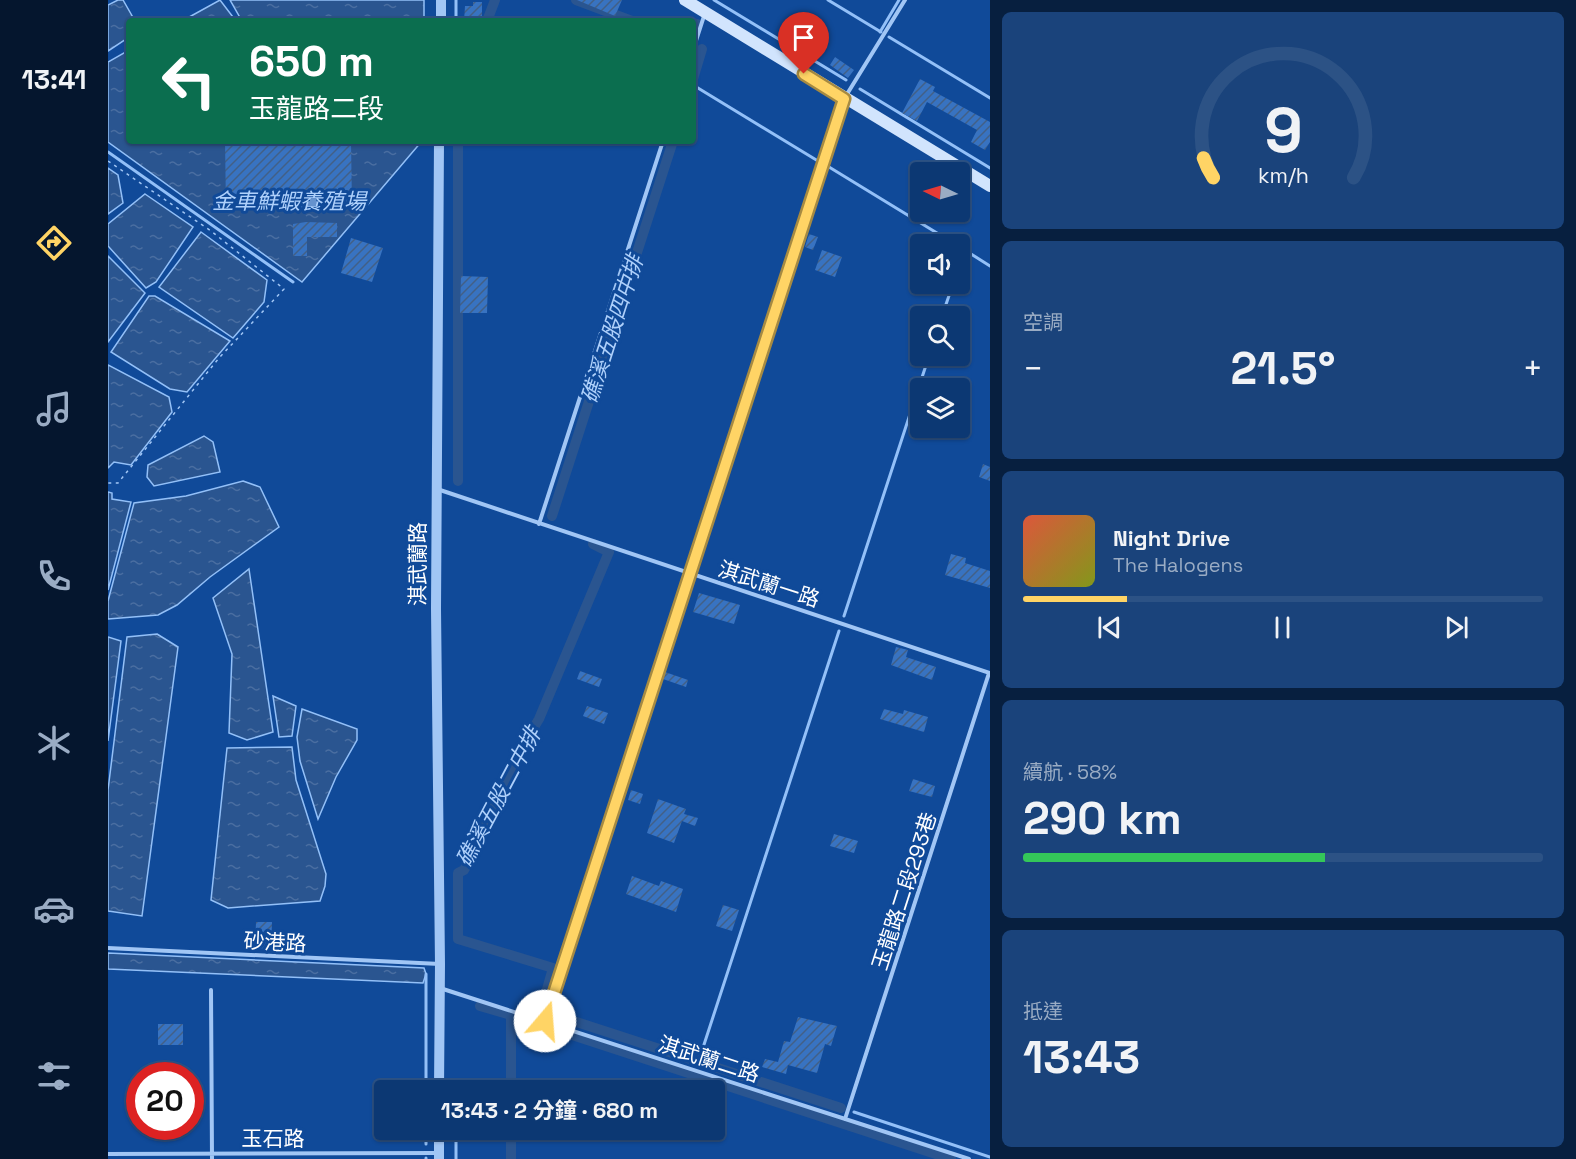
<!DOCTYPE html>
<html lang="zh-TW">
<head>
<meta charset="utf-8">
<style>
  body { margin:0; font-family:"Space Grotesk","Noto Sans TC",sans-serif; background:#1a437b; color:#f1f3f6; height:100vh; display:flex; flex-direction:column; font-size:22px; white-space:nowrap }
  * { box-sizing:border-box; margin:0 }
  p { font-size:20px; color:#9aacc4 }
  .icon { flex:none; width:33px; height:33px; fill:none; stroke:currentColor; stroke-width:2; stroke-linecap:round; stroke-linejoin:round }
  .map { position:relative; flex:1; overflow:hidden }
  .side { display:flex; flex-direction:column; gap:12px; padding:12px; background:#071f3f; width:586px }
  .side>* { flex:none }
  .top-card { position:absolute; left:18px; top:18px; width:570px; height:126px; border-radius:6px; box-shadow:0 2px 4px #0004,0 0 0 2px #2c5285; background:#0b6e4f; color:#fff; overflow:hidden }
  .needle { width:39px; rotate:275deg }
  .tools { position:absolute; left:802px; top:162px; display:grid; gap:12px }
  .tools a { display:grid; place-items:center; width:60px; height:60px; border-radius:6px; background:#0c3873; box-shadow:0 2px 4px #0004,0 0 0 2px #2c5285; font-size:30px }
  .speed { position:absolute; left:18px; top:1062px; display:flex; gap:12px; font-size:30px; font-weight:700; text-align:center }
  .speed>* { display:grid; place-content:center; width:78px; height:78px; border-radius:50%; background:#0c3873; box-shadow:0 2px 4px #0004,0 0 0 2px #2c5285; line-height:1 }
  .speed .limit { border:9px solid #d22; background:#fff; color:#111 }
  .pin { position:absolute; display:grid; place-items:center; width:51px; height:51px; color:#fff; margin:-62px -26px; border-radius:50% 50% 50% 0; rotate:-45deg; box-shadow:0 0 6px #0007 }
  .pin .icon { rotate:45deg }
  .me { position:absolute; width:66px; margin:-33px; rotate:18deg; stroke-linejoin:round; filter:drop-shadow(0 0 4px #0008) }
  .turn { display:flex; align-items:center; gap:21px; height:126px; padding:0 24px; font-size:27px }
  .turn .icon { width:78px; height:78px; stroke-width:2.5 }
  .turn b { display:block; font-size:42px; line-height:51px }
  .big { font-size:45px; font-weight:700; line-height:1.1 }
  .side .tile { flex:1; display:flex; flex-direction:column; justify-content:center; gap:9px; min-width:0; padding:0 21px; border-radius:9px; background:#1a437b }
  .side .dial { align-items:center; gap:0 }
  .dial svg { height:156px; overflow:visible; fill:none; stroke:#2c5285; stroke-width:7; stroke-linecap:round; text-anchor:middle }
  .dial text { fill:#f1f3f6; stroke:none }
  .song { display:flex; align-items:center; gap:18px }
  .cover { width:72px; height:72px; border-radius:9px; background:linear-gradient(135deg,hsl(10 70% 55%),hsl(70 70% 35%)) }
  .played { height:6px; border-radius:3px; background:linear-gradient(90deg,#ffd465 20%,#2c5285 20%) }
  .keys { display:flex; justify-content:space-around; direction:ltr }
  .heat { display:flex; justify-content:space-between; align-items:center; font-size:33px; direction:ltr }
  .charge { height:9px; border-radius:4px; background:linear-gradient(90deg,#34c759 58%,#2c5285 0) }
  .trip { position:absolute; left:266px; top:1080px; width:351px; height:60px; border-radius:6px; background:#0c3873; box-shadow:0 2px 4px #0004,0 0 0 2px #2c5285; font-weight:700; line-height:60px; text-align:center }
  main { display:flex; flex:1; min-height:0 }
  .tabs { display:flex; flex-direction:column; width:108px; justify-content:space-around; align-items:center; background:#05162e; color:#9aacc4 }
  .tabs .icon { width:42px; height:42px }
  .tabs .current { color:#ffd465 }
  .tabs b { font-size:27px; color:#f1f3f6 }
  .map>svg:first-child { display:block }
  .water { fill:url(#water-ripples); stroke:#93c0f8; stroke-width:1.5 }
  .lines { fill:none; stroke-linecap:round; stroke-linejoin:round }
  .stream { stroke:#93c0f8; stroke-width:3 }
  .canal { stroke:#2a5590; stroke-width:10 }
  .building { fill:url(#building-hatch) }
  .path { stroke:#a1c6f5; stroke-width:1.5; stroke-dasharray:3 4.5; stroke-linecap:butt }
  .service { stroke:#a1c6f5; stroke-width:4 }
  .tertiary { stroke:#a1c6f5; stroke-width:10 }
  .secondary { stroke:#d1e4fd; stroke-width:12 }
  .route-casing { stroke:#a68a42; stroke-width:15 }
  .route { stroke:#ffd465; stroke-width:10 }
  .labels { text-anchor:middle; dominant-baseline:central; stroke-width:6; stroke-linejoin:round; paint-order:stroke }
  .street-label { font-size:21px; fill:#fff; stroke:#104a99 }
  .water-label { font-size:22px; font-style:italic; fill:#aed0fb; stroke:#104a99 }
</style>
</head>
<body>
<main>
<nav class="tabs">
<b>13:41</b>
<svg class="icon current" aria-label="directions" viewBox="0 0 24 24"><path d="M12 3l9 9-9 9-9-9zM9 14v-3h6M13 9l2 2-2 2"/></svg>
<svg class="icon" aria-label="music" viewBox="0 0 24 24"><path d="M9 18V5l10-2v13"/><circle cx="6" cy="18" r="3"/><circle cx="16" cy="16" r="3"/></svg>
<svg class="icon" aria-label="phone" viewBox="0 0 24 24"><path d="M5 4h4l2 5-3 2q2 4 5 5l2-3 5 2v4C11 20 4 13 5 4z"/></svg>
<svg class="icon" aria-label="climate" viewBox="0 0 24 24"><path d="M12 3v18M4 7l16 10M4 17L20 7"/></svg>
<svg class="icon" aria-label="car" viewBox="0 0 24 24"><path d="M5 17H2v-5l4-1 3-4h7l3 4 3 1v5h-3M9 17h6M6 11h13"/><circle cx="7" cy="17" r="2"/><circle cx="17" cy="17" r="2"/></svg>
<svg class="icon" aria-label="filters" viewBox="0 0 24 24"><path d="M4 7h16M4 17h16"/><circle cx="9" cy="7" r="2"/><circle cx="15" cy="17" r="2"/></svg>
</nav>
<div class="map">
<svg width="882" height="1159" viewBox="0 0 882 1159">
  <defs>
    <pattern id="water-ripples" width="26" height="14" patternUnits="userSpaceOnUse" patternTransform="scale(1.5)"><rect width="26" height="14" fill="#2a5590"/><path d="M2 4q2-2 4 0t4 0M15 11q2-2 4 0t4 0" fill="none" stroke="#4a6ea1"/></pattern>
    <pattern id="building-hatch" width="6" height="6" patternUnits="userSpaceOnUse" patternTransform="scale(1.5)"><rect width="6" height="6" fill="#3873c1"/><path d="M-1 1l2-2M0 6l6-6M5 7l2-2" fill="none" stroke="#426086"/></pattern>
  </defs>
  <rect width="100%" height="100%" fill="#104a99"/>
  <!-- water -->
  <path class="water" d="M10,0H15L27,21H21V37L0,51V5Z
    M112,0L128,21H74Z
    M122,0H316V21H134Z
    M21,50V141H314L194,282L0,142V62Z
    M0,168L10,175L15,203L0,214Z
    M37,194L85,227L48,282L38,288L0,246V224Z
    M93,232L159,280L156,302L125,338L51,287Z
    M0,256L37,293L0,342Z
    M41,296H47L122,341L79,392L62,389L3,352Z
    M0,365L61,397L64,412L23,465L6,462L0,468Z
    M96,436L105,442L112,472L46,486L39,477L40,465Z
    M135,481L152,487L171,527L102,577L69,605L50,615L0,619V601L26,503L78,496Z
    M0,492L4,493V499L23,502L0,590Z
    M141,569L165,732L139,740L121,733L124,654L105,598Z
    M49,634L70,647L34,916L0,911V790L19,637Z
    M0,637L13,641L0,741Z
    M165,696L188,706L184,736L171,737Z
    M194,709L249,729V740L228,777L210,819L192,761L189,737Z
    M184,747L188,780L218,874L217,886L212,901L120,908L103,900L119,748Z
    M0,953L316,968L318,974L315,983L0,969Z"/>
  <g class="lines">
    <!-- stream -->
    <path class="stream" d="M348,0V21
      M606,0L738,80
      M720,0L773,32
      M772,32L791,0
      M781,37L882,98
      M585,85L710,161
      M752,89L882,168
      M0,152L185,282
      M721,167L847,244
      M852,247L882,266
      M852,261L856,250
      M834,316L845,284
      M736,616L821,356
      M590,1063L731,631
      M586,1076V1075
      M318,1090V974
      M746,1112L882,1157
      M318,1144V1130
      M318,1158V1159
      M348,1159V1130"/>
    <!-- canal -->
    <path class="canal" d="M468,0L524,21
      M379,21L387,0
      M585,36L589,24
      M585,79L594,49
      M350,481V141
      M444,516L565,141
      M435,1003L445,968L350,939V873L356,870L361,861L417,742L431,719L501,552L485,544
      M372,1006L403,1015V1090
      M403,1015L843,1159
      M447,1015L733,1108
      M403,1159V1130"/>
  </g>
  <!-- building -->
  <path class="building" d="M469,0H514L507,16Z
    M365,2H374V18L364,17V21H356L357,6H365Z
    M727,57L746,70L740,78L722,65Z
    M812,79L827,87L825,91L882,122V142L877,150L863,142L869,130L819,102L809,121L794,113Z
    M117,141H243L244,207L118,209Z
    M198,222L229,223V237H199V256H185V224Z
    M701,234L710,237L705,250L697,247Z
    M243,238L275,248L264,282L233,273Z
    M714,250L734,257L727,277L707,270Z
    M353,276L380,277L379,313H352Z
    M875,464L882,467V481L871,477Z
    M843,554L858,558L857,563L882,571V588L837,575Z
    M591,593L632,605L626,624L585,612Z
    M788,647L800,650L798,657L828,667L824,680L783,665Z
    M472,671L494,679L491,687L469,679Z
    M557,672L580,680L578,687L555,679Z
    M479,706L500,713L496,724L475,716Z
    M776,709L795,714L796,710L820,717L816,732L772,719Z
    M805,779L827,786L824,797L801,791Z
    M523,790L535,794L532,804L520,800Z
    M550,799L578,809L576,814L590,818L587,826L574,821L566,843L539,833Z
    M726,834L750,841L746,853L722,846Z
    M524,876L551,886L553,881L575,889L568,912L518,894Z
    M615,905L631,910L624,931L608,926Z
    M148,922H164L163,949L147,948Z
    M690,1017L729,1026L723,1046L717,1044L709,1073L680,1065L678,1074L654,1067L657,1059L670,1062L676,1041L682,1042Z
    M50,1024H75V1045H50Z"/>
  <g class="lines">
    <!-- path -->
    <path class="path" d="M0,161L103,231L176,289L111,358L10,483H0"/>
    <!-- service -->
    <path class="service" d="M585,50L596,16
      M329,489L882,673
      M431,524L555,141
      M0,948L332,964
      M335,989L861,1159
      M103,990L104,1159
      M437,1021L736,99L797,0
      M737,1119L881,673
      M0,1154L329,1153"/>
    <!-- tertiary -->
    <path class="tertiary" d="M333,21V0
      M331,1090L332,964L328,609L331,141
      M331,1130V1159"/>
    <!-- secondary -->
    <path class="secondary" d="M577,0L882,186"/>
  </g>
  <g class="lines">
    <!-- route casing -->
    <g class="route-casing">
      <path id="route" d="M437,1021L736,99L696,74"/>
    </g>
    <!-- route -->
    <use href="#route" class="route"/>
  </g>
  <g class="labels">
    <!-- street labels -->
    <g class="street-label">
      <text transform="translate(309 564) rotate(-90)">淇武蘭路</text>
      <text transform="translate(661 584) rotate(18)">淇武蘭一路</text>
      <text transform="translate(796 891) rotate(-72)">玉龍路二段293巷</text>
      <text transform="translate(167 942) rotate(3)">砂港路</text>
      <text transform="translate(601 1059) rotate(18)">淇武蘭二路</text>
      <text x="165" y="1138">玉石路</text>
    </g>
    <!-- water labels -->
    <g class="water-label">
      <text x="181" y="201">金車鮮蝦養殖場</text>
      <text transform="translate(504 329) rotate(-72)">礁溪五股四中排</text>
      <text transform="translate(390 797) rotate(-62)">礁溪五股二中排</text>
    </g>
  </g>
</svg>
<div class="tools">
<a><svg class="needle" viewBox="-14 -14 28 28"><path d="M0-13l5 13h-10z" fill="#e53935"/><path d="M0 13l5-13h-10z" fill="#9aacc4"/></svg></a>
<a><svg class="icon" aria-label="sound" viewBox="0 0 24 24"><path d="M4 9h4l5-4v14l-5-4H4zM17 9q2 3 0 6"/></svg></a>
<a><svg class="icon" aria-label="search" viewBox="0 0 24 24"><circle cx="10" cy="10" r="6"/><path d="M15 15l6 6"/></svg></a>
<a><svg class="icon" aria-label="layers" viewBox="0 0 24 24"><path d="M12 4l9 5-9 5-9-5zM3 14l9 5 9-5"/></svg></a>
</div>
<div class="speed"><div class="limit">20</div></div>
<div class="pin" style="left:696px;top:74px;background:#d93025"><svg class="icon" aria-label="arrive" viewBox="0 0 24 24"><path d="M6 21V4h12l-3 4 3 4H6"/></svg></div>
<svg class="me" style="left:437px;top:1021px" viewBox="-20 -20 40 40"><circle r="19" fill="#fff"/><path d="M0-13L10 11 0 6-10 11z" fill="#ffd465"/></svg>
<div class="trip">13:43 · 2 分鐘 · 680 m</div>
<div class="top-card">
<div class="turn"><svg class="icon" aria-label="left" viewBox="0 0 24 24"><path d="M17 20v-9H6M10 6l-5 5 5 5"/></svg><div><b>650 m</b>玉龍路二段</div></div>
</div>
</div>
<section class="side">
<div class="tile dial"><svg viewBox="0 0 100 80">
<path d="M14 69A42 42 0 1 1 86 69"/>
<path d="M14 69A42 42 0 0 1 9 59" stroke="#ffd465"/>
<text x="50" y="56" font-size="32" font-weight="700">9</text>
<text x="50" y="72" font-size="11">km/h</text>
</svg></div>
<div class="tile"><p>空調</p>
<div class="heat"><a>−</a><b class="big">21.5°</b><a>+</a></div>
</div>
<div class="tile">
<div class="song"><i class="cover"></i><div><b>Night Drive</b><p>The Halogens</p></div></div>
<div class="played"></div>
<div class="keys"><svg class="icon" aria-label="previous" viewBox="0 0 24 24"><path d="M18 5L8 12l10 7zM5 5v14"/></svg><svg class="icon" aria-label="pause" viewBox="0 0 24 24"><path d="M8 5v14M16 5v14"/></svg><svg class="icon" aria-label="next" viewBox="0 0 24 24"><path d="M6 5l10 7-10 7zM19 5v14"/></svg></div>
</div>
<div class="tile"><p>續航 · 58%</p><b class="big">290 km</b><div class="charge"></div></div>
<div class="tile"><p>抵達</p><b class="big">13:43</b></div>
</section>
</main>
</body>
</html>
